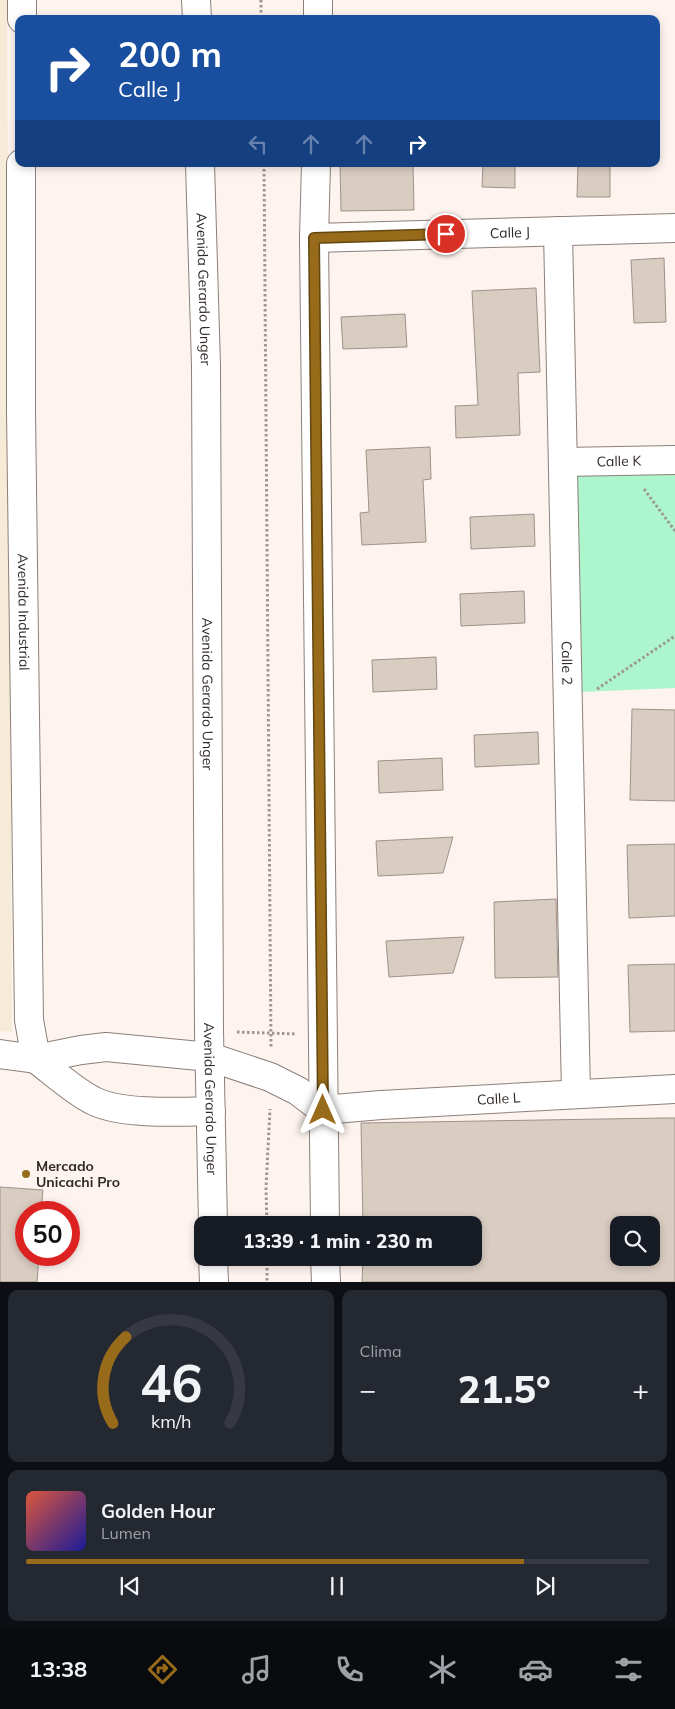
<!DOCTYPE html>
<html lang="es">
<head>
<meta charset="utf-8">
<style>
  body { margin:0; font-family:Mulish,sans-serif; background:#242831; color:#f1f3f6; height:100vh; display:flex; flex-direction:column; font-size:19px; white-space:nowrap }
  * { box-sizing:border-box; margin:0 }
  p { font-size:16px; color:#9ea1a6 }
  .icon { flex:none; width:28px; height:28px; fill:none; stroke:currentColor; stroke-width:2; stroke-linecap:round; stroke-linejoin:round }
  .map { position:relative; height:1282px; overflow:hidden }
  .side { display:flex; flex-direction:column; gap:8px; padding:8px; background:#0d0f14; flex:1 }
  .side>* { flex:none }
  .banner { position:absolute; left:15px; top:15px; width:645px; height:152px; border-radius:10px; box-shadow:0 2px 8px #0003; background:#1a4fa0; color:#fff; overflow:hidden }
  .buttons { position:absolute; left:610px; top:1216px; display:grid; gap:10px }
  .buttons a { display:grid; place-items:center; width:50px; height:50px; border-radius:10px; background:#171b24; box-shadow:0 2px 8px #0003; font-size:25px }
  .speed { position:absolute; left:15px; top:1201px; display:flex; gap:10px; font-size:25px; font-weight:700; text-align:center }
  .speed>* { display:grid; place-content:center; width:65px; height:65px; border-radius:50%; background:#171b24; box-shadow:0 2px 8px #0003; line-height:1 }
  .speed .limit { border:8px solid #d22; background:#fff; color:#111 }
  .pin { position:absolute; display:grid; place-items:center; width:42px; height:42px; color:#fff; margin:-21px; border:2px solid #fff; border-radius:50%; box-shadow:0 1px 5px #0007 }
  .me { position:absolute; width:55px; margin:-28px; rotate:0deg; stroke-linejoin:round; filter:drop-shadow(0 0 4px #0008) }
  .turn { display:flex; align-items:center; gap:18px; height:105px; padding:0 20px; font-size:22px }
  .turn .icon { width:65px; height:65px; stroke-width:2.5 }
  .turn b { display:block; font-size:35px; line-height:42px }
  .lanes { display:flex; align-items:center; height:48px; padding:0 20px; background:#0003; justify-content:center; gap:25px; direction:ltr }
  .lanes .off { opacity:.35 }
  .big { font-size:38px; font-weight:800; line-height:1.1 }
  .side .tile { flex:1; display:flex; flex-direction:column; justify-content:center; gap:8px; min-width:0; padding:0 18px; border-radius:10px; background:#242831 }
  .side .dial { align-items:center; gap:0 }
  .dial svg { height:130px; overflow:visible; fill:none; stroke:#363941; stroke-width:7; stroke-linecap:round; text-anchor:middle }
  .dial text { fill:#f1f3f6; stroke:none }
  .song { display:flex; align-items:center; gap:15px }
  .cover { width:60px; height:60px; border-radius:8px; background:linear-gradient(135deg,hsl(10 70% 55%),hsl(240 70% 35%)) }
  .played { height:5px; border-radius:2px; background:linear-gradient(90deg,#976b19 80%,#363941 80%) }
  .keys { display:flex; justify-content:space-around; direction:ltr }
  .heat { display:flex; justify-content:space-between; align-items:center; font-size:28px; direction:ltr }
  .side .tiles { flex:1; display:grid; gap:8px; grid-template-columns:1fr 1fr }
  .tile:last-child { grid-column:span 2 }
  .trip { position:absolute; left:194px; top:1216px; width:288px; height:50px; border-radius:10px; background:#171b24; box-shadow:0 2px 8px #0003; font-weight:800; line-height:50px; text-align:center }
  .tabs { display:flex; height:80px; justify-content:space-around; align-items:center; background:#090b0e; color:#9ea1a6 }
  .tabs .icon { width:35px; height:35px }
  .tabs .current { color:#976b19 }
  .tabs b { font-size:22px; color:#f1f3f6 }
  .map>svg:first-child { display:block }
  .industrial { fill:#f6ebd6 }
  .green { fill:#adf5cd }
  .building { fill:#d9ccc1; stroke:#9e9288; fill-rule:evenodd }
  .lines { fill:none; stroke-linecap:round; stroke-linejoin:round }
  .minor-casing { stroke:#8d7f78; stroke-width:30 }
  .major-casing { stroke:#8d7f78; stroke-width:30 }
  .path { stroke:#9e9692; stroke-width:3; stroke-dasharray:2.5 2.5; stroke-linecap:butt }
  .minor { stroke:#fff; stroke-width:28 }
  .major { stroke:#fff; stroke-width:28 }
  .route-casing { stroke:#624610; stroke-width:12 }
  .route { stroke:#976b19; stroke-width:9 }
  .poi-dot { fill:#976b19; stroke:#fef4ef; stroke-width:2 }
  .labels { text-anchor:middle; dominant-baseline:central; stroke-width:4; stroke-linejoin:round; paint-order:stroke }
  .street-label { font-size:14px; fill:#302a27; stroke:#fef4ef }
  .poi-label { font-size:14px; font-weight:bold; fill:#302a27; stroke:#fef4ef; text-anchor:start }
</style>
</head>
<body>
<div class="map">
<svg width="675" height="1282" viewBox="0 0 675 1282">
  <rect width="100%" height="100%" fill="#fef4ef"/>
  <!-- industrial -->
  <path class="industrial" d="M0,0H7L12,1032L0,1031Z"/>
  <!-- green -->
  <path class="green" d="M675,474V688L581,692L576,476Z"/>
  <!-- building -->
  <path class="building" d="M340,164H413L414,210L341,211Z
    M483,164H515V188L482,187Z
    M578,164H610V197H577Z
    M664,258L666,322L634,323L631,260Z
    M536,288L540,372L518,373L520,435L456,438L455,406L478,405L472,291Z
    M405,314L407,347L343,349L341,317Z
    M430,447L431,479L423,480L426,542L362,545L360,513L369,512L366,450Z
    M534,514L535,546L471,549L470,517Z
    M524,591L525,623L461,626L460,594Z
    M436,657L437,689L373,692L372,660Z
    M632,709L675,710V801L630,800Z
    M538,732L539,764L475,767L474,735Z
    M442,758L443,790L379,793L378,761Z
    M453,837L443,873L378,876L376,841Z
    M675,844V916L629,918L627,845Z
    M556,899L558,977L495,978L494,902Z
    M464,937L453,973L389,977L386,941Z
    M675,964V1031L630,1032L628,965Z
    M663,1118H675V1282H362L363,1258H472V1225H363L361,1123ZM619,1225H651V1258H619Z
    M0,1187L43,1190L41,1212H26V1255H39L37,1282H0Z"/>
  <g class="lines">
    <!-- minor casing -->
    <g class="minor-casing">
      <g id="minor">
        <path d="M22,19V0"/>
        <path id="s1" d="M21,164V412L29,1020L36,1059"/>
        <path id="s2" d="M558,231L576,1094"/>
        <path id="s3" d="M314,238L675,228"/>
        <path id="s4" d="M563,462L675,460"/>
        <path id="s5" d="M323,1110L381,1105L675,1089"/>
      </g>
    </g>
    <!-- major casing -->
    <g class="major-casing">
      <g id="major">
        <path d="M196,0L197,19"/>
        <path d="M318,19V0"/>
        <path id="s6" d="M200,164L206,366L209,1031L213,1225"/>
        <path d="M316,164L314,238L325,1225"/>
        <path d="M0,1054L36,1059L81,1050L106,1047L210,1057L270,1077L298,1091L323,1110"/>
        <path d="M36,1059C53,1072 74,1091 92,1100C119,1115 180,1112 211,1111"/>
        <path d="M213,1258L214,1282"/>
        <path d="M325,1258L326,1282"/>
      </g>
    </g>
    <!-- path -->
    <path class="path" d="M261,0V19
      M264,164L271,1048
      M644,489L675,531
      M597,689L675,636
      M237,1032L296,1034
      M267,1225L266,1188L270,1109
      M267,1258V1282"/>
    <!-- minor -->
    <use href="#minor" class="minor"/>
    <!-- major -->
    <use href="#major" class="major"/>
  </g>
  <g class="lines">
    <!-- route casing -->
    <g class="route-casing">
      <path id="route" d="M323,1110L314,238L446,234"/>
    </g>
    <!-- route -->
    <use href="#route" class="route"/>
  </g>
  <!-- markers -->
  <circle class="poi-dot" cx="26" cy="1174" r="5"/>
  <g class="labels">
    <!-- street labels -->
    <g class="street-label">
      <text stroke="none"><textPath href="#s3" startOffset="196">Calle J</textPath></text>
      <text stroke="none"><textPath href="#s6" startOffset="125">Avenida Gerardo Unger</textPath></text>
      <text stroke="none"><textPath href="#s4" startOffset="56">Calle K</textPath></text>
      <text stroke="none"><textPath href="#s1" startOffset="448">Avenida Industrial</textPath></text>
      <text stroke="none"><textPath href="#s2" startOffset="432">Calle 2</textPath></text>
      <text stroke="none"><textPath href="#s6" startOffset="530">Avenida Gerardo Unger</textPath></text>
      <text stroke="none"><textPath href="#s5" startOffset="176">Calle L</textPath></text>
      <text stroke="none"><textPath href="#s6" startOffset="935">Avenida Gerardo Unger</textPath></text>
    </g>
    <!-- poi labels -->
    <g class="poi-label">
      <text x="36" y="1166">Mercado<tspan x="36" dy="16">Unicachi Pro</tspan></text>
    </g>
  </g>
</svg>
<div class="buttons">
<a><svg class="icon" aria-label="search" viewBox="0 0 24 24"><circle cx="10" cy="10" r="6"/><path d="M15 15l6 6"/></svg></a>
</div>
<div class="speed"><div class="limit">50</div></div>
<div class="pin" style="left:446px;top:234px;background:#d93025"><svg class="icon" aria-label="arrive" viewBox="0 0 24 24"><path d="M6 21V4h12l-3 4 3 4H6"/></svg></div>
<svg class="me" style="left:323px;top:1110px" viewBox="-20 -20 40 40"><path d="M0-17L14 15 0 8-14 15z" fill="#976b19" stroke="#fff" stroke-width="4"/></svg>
<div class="trip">13:39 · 1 min · 230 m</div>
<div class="banner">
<div class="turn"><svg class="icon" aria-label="right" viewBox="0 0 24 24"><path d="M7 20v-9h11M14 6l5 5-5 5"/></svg><div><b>200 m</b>Calle J</div></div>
<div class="lanes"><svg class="icon off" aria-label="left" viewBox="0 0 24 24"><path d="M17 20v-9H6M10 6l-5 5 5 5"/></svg><svg class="icon off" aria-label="ahead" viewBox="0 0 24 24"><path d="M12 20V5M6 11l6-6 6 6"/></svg><svg class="icon off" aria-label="ahead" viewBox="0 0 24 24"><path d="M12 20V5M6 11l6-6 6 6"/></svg><svg class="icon" aria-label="right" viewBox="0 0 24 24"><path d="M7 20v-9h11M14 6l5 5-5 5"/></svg></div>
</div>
</div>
<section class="side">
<div class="tiles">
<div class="tile dial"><svg viewBox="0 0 100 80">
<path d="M14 69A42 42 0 1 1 86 69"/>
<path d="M14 69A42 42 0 0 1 22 16" stroke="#976b19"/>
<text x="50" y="56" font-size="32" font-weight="700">46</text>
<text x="50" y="72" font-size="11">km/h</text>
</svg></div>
<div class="tile"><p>Clima</p>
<div class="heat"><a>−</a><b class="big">21.5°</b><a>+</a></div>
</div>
<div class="tile">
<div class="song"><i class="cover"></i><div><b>Golden Hour</b><p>Lumen</p></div></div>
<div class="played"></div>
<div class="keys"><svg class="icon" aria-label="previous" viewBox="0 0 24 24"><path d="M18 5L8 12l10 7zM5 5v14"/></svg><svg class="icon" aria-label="pause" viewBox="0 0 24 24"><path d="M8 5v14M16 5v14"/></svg><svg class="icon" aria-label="next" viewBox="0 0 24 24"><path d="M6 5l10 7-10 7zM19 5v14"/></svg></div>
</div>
</div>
</section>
<nav class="tabs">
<b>13:38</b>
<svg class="icon current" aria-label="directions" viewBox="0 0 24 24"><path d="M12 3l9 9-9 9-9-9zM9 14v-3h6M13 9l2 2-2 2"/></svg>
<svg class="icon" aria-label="music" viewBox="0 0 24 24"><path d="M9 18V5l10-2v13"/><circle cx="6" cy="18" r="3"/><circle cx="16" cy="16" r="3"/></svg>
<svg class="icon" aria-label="phone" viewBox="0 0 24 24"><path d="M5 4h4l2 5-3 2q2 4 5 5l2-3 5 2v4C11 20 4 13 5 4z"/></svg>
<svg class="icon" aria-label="climate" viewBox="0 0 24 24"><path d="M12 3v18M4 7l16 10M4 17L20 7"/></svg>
<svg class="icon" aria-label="car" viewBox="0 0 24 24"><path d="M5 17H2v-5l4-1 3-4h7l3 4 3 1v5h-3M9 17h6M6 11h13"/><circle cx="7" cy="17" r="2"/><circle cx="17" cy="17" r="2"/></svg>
<svg class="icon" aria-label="filters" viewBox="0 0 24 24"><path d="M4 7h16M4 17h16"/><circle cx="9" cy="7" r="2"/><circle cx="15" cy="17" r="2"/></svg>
</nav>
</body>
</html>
